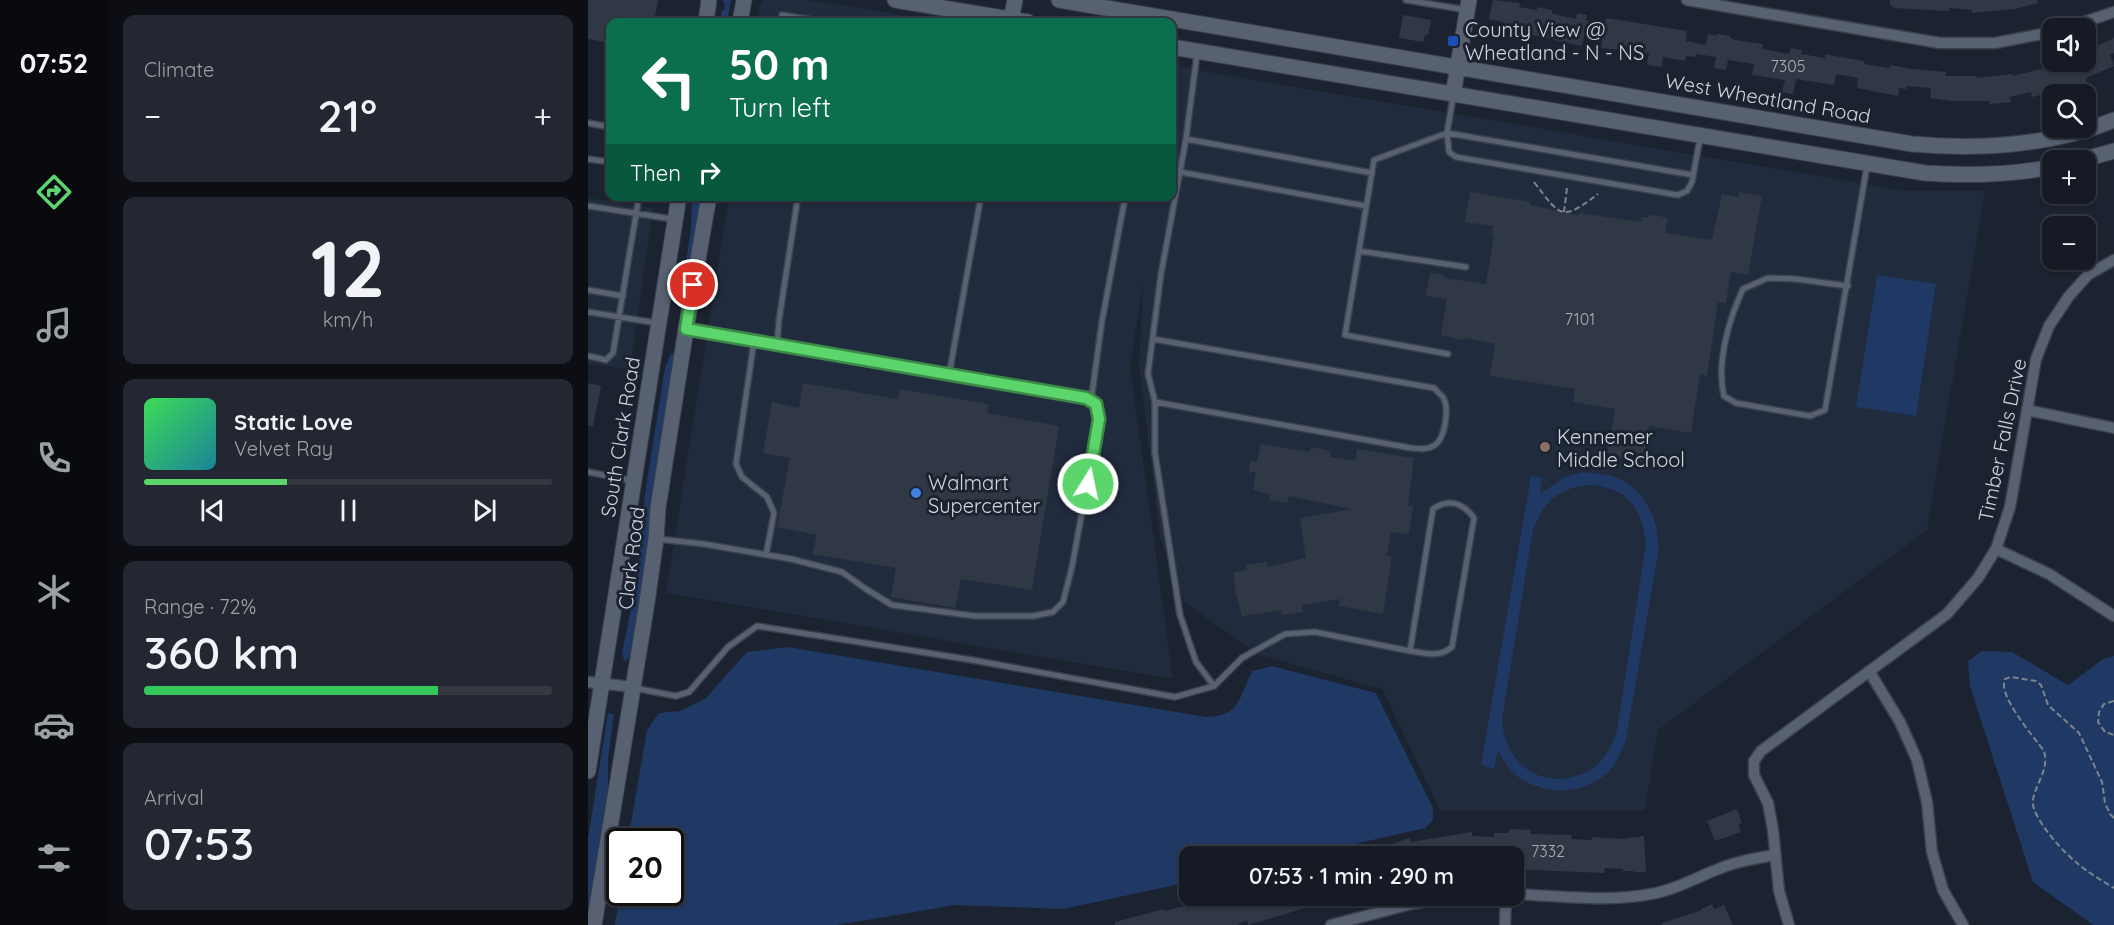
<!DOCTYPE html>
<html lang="en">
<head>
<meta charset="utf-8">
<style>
  body { margin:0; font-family:Quicksand,sans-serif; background:#222731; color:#f1f3f6; height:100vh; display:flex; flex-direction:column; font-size:22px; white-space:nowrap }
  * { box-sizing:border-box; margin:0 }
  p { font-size:20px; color:#9da1a6 }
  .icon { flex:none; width:33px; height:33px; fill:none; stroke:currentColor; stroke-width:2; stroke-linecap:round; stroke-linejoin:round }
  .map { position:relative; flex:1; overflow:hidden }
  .drawer { display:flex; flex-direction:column; gap:15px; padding:15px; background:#0c0e14; width:480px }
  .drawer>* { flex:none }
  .top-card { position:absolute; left:18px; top:18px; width:570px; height:183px; border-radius:12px; box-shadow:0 2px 4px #0004,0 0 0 2px #343841; background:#0b6e4f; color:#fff; overflow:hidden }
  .tools { position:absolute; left:1454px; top:18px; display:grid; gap:12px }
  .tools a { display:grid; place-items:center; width:54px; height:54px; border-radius:12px; background:#151a24; box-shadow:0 2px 4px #0004,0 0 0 2px #343841; font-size:30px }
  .speed { position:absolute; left:18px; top:828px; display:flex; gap:12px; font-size:30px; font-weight:700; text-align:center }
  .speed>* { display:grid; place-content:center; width:78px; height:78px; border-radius:50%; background:#151a24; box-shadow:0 2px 4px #0004,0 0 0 2px #343841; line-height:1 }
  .speed .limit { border:3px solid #111; border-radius:9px; background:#fff; color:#111 }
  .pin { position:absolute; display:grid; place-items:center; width:51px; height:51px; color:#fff; margin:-26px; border:3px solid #fff; border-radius:50%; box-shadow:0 2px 6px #0007 }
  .me { position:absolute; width:66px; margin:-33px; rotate:10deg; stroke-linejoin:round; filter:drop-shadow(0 0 4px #0008) }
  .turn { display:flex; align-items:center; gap:21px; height:126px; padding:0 24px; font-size:27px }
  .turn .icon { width:78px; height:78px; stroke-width:2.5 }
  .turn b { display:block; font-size:42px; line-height:51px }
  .then { display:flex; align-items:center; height:57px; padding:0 24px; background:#0003; gap:12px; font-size:22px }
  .big { font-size:45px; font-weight:600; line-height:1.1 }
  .drawer .tile { flex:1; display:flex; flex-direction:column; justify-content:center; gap:9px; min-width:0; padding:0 21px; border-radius:12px; background:#222731 }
  .drawer .dial { align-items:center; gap:0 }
  .dial b { font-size:78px; line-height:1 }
  .song { display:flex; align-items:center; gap:18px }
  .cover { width:72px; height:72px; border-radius:9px; background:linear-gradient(135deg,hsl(130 70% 55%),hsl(190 70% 35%)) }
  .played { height:6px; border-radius:3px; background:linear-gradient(90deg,#5cd56d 35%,#343841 35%) }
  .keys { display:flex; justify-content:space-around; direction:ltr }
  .heat { display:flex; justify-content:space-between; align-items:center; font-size:33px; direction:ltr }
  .charge { height:9px; border-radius:4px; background:linear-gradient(90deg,#34c759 72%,#343841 0) }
  .trip { position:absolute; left:591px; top:846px; width:345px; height:60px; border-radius:12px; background:#151a24; box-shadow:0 2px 4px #0004,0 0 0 2px #343841; font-weight:600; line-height:60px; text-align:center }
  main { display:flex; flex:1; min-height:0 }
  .menu { display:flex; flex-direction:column; width:108px; justify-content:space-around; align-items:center; background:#080a0e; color:#9da1a6 }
  .menu .icon { width:42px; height:42px }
  .menu .current { color:#5cd56d }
  .menu b { font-size:27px; color:#f1f3f6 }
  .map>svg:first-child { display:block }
  .built { fill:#202b3d }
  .green { fill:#1f3864; fill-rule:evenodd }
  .building { fill:#303846 }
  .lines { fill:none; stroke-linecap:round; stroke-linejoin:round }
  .lane-casing { stroke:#3b404b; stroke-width:8 }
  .street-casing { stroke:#3b404b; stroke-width:13 }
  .secondary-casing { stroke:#3b404b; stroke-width:17 }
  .path { stroke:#7e848e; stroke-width:2; stroke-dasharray:6 3; stroke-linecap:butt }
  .lane { stroke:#586171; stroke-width:5 }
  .street { stroke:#586171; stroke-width:10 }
  .secondary { stroke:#586171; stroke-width:15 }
  .route-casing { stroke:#3c8a47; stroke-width:15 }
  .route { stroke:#5cd56d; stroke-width:10 }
  .transit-dot { fill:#1a4fb4; stroke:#1c2330; stroke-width:2 }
  .education-dot { fill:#8d6e63; stroke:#1c2330; stroke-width:2 }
  .shop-dot { fill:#3f7fe0; stroke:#1c2330; stroke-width:2 }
  .labels { text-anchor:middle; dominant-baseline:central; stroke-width:6; stroke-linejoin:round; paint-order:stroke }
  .number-label { font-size:16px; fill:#a8aeb8 }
  .poi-label { font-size:20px; fill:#d0d5de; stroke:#1c2330; text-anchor:start }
  .street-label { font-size:20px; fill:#d0d5de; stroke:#1c2330 }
</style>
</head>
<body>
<main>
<nav class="menu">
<b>07:52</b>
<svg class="icon current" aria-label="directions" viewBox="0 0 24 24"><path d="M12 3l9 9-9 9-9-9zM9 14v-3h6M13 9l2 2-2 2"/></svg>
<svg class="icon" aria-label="music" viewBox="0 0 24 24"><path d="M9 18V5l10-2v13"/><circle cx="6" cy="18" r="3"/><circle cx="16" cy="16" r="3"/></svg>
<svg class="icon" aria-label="phone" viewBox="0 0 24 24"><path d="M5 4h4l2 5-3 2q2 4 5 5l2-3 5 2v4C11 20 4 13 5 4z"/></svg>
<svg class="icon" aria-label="climate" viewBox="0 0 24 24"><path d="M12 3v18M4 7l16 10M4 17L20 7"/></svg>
<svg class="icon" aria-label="car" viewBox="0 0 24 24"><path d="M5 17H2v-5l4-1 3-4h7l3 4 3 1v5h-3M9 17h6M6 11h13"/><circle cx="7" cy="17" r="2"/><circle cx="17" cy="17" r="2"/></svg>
<svg class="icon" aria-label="filters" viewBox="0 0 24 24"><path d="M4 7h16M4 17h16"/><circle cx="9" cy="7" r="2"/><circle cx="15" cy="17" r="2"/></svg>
</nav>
<section class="drawer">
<div class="tile"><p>Climate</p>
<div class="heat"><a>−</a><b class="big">21°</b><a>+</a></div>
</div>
<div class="tile dial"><b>12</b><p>km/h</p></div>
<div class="tile">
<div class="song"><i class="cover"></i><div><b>Static Love</b><p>Velvet Ray</p></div></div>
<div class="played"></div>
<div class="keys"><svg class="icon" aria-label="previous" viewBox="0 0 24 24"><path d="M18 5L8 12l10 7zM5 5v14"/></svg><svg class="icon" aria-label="pause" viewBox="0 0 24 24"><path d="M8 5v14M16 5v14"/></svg><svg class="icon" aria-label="next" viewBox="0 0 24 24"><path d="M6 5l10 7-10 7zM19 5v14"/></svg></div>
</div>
<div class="tile"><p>Range · 72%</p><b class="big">360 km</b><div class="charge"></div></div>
<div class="tile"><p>Arrival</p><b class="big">07:53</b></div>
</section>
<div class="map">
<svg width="1526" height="925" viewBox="0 0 1526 925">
  <rect width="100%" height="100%" fill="#1c2330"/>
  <!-- built -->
  <path class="built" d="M176,0H220L357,22H169L172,6Z
    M584,61L593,62L592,67L1317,191H1397L1339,530L1070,730L1057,810H852L794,689L671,655L596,602L572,537L551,364L555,285L542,367L585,679L78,593L141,197L584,196Z
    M0,198L65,208L42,369L0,364Z"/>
  <!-- green -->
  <path class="green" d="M134,0H143L139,22H131L134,10H136L137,5Z
    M104,197H117L98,309L92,308V303L103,228Z
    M1289,275L1348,284L1328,416L1268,407Z
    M83,353L89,354L61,556L41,657L37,662L34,654L50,573L57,494L77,368Z
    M995,472C1006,473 1017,474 1027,477C1058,488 1073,524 1070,554L1038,739C1034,750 1029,763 1020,772C996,796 955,795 929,776C920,769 915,759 910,750L906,769L893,765L943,476L954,478L952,494L977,477ZM999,485C1038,486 1054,507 1058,544L1029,730C1025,741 1022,751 1014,760C1008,767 1000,772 991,775C950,790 916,761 914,719L945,530C956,502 969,489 999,485Z
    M200,647L618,717C652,716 651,698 664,671L684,666L788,693L845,808V820L837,828L714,856H602L601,882L475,909L368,905L249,925H27L32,893L82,892V842L40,841L59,730L71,713L92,711L117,699L159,652Z
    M1394,651L1424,652L1480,685L1515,659L1526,656V925H1505L1445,882L1382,686L1380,661Z
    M20,713L26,714L20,759V793L0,925V839Z"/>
  <!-- building -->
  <path class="building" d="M0,0H70L66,22H22V43L0,39Z
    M905,0L932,3L931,7L949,10V7L964,10V13L969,15L988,19L989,13L999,15L998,20L1017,23L1018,18L1099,31L1098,41L1118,45L1120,34L1129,36V34L1142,36V38L1147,40L1175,44L1174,49L1201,54L1203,48L1214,50L1213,54L1237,58V54L1252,57L1276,61V64L1301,68L1302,65L1328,70V69L1358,72L1357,76H1388V78L1425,74V76L1472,64L1471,63L1477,62H1507L1502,49L1526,38V53L1522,55L1526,66L1498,78L1499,83L1444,97L1443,92L1422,97L1423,102L1402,104L1401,101H1365L1342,98L1343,88L1319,86V89L1311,88L1310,96L1289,92L1269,88L1270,78L1248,74L1246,85L1208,79L1205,94L1194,92L1197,80L1164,75L1166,64L1140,60L1138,70L1126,68L1128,57L1108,54V57L1098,56L1097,61L1075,57L1074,67L1059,65L1061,53L1013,48L1014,40L996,36L994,46L927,31L926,34L913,32L915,22L901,19Z
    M1302,0H1449L1450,3L1427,9L1384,13V10L1361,8V11L1306,8L1302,5Z
    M815,15L843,20L840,35H837L835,42L811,38Z
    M882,192L942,202V205L989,215L993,213L1053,222L1054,217H1061V214L1080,218L1077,233L1124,240L1134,194L1150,197L1151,192L1174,196L1160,275L1143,272L1138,303L1130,302L1119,376L1112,374L1103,433L1061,426L1055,462L1019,456L1027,409L985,402L987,389L902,376L907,344L877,338L874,340L853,335L859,299L838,296L842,273L856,275L857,278L898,284L906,236L904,234L905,226L877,222Z
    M0,383L13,386L5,426H0Z
    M215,383L310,399L312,389L401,404L399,413L471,426L444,590L373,579L367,608L303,597L308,568L224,554L229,535L189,527L202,458L175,453L184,402L211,408Z
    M673,444L721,452L724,447L742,451V457L767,461L769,449L826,458L820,506H825L821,534L803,532L799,556L804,557L795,614L751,606L752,599L714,605L715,612L695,615L693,610L654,616L647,590L646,572L659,570L658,565L679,562L680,567L718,558L712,518L764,509L701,496L699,503L681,500L682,494L665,490L668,472H661L662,461L669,462Z
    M1149,809L1154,823L1150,824L1153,832L1127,841L1119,821Z
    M921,829L943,830V834L984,835L983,839L1004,840V837L1033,839L1056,836L1058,872H1046V871H1035V869L1017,868L1016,873L926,869V856H775L774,854L822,838L823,842L884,832V836L906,837V833H921Z
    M655,896H751V898L660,925L659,920L649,925H527V922L576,909L577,911L631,898L633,906L656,899Z
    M1124,904L1126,909L1136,905L1145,925H1074V923L1114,910L1113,909Z"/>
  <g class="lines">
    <!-- lane casing -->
    <g class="lane-casing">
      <path id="lane" d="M818,0L879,10
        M193,22L194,15L237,22
        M865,98L859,133L861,152L868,157L1090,195L1099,191L1104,182L1112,138
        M0,123L22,127
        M598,139L609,54
        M0,159L22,162
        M592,172L778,206
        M0,206L84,219
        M771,251L878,267
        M1260,286L1208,279L1180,278L1155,289C1141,319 1128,363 1136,396L1148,403L1222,416L1237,410L1279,166
        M0,290L35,296
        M0,312L69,323
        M565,339L846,388C849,392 854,395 856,399C861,410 857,438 847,445C839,450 832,449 823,448L567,402L560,374L573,274L598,139L784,173
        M166,341L148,464L154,477L179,497L186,513L178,555
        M189,345L191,320L210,196
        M860,354L757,335L786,160L859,133L1105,175
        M0,356L18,360L25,353L51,196
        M361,375L393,196
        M503,401L514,321L536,203L532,196
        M567,402V453L592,615L608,662L626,686L654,658L697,634L727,632L822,651L845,509C861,498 875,503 886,518L864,647C851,658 838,653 822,651
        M0,472L45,481
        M70,539L116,544L203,559L254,572L278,589L304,605L387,616H445L465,612L475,602L484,567L511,419L508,404L498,398L101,329
        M46,688L88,696L101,692L140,647L169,626L384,660L587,697L626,686"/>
    </g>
    <!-- street casing -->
    <g class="street-casing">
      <path id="street" d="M1099,0L1352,43H1407L1464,32
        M1478,28L1526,12
        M1439,410L1526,428
        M1408,549L1461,574L1526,616
        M1281,671L1312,722L1329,760L1339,802L1344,852L1355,890L1375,925
        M0,682L45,687
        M926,894C972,896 1022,903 1068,893C1092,888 1111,876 1133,868C1150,861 1168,858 1187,855
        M743,925L823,904L872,896
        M917,925L918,896
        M1201,925L1191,891L1185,830L1180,803L1166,775V761L1173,751L1359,614L1390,578L1408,549L1422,507L1448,359L1461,326L1481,296L1501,274L1526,260"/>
    </g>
    <!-- secondary casing -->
    <g class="secondary-casing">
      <path id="secondary" d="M307,0L440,22
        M471,0L1324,144C1392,150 1462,146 1526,120
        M423,20L427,0
        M118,22L121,0
        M152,22L156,0
        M584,47L1337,173C1380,176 1422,175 1464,167
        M865,95L881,0
        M1494,160L1526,151
        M0,771L91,196
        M6,925L58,609L68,539L70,508L98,329L121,196"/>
    </g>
    <!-- path -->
    <path class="path" d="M946,182C973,217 973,222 1010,194
      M976,212L979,188
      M1526,701L1516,704L1511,712L1510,722L1517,732L1526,735
      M1526,818L1522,814L1517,803L1514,782L1491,733L1460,705L1453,685L1448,681L1423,677L1417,679C1409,695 1446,737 1456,751C1461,770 1449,781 1445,799C1441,815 1476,853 1488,862C1499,872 1513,880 1526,888"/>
    <!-- lane -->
    <use href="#lane" class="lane"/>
    <!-- street -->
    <use href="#street" class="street"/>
    <!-- secondary -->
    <use href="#secondary" class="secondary"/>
  </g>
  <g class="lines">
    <!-- route casing -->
    <g class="route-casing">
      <path id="route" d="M105,285L98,329L498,398L508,404L511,419L500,484"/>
    </g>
    <!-- route -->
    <use href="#route" class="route"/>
  </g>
  <!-- markers -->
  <rect class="transit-dot" x="859" y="35" width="12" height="12" rx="3"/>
  <circle class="education-dot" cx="957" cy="447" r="6"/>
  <circle class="shop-dot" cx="328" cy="493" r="6"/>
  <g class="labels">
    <!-- number labels -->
    <g class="number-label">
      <text x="1200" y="66">7305</text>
      <text x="992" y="319">7101</text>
      <text x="960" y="851">7332</text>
    </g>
    <!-- poi labels -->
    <g class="poi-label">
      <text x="877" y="29">County View @<tspan x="877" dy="23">Wheatland - N - NS</tspan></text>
      <text x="969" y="436">Kennemer<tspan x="969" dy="23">Middle School</tspan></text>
      <text x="340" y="482">Walmart<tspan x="340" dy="23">Supercenter</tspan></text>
    </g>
    <!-- street labels -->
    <g class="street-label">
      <text transform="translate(1180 98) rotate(10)">West Wheatland Road</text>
      <text transform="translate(32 437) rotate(-81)">South Clark Road</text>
      <text transform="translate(1414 440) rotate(-78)">Timber Falls Drive</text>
      <text transform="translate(43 558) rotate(-83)">Clark Road</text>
    </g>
  </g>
</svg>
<div class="tools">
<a><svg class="icon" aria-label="sound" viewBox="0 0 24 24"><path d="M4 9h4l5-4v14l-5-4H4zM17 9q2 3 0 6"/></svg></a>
<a><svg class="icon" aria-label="search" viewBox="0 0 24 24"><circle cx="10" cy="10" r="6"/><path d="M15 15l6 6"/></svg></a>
<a>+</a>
<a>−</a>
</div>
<div class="speed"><div class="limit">20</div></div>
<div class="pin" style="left:105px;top:285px;background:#d93025"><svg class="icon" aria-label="arrive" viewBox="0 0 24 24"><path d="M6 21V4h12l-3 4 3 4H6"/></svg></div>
<svg class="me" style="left:500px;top:484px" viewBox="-20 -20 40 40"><circle r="17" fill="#5cd56d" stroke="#fff" stroke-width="3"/><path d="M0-11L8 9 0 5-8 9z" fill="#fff"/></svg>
<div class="trip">07:53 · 1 min · 290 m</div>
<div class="top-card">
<div class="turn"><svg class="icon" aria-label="left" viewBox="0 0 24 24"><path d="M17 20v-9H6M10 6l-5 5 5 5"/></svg><div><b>50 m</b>Turn left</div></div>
<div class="then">Then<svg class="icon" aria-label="right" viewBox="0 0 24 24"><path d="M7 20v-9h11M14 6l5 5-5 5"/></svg></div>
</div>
</div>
</main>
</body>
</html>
